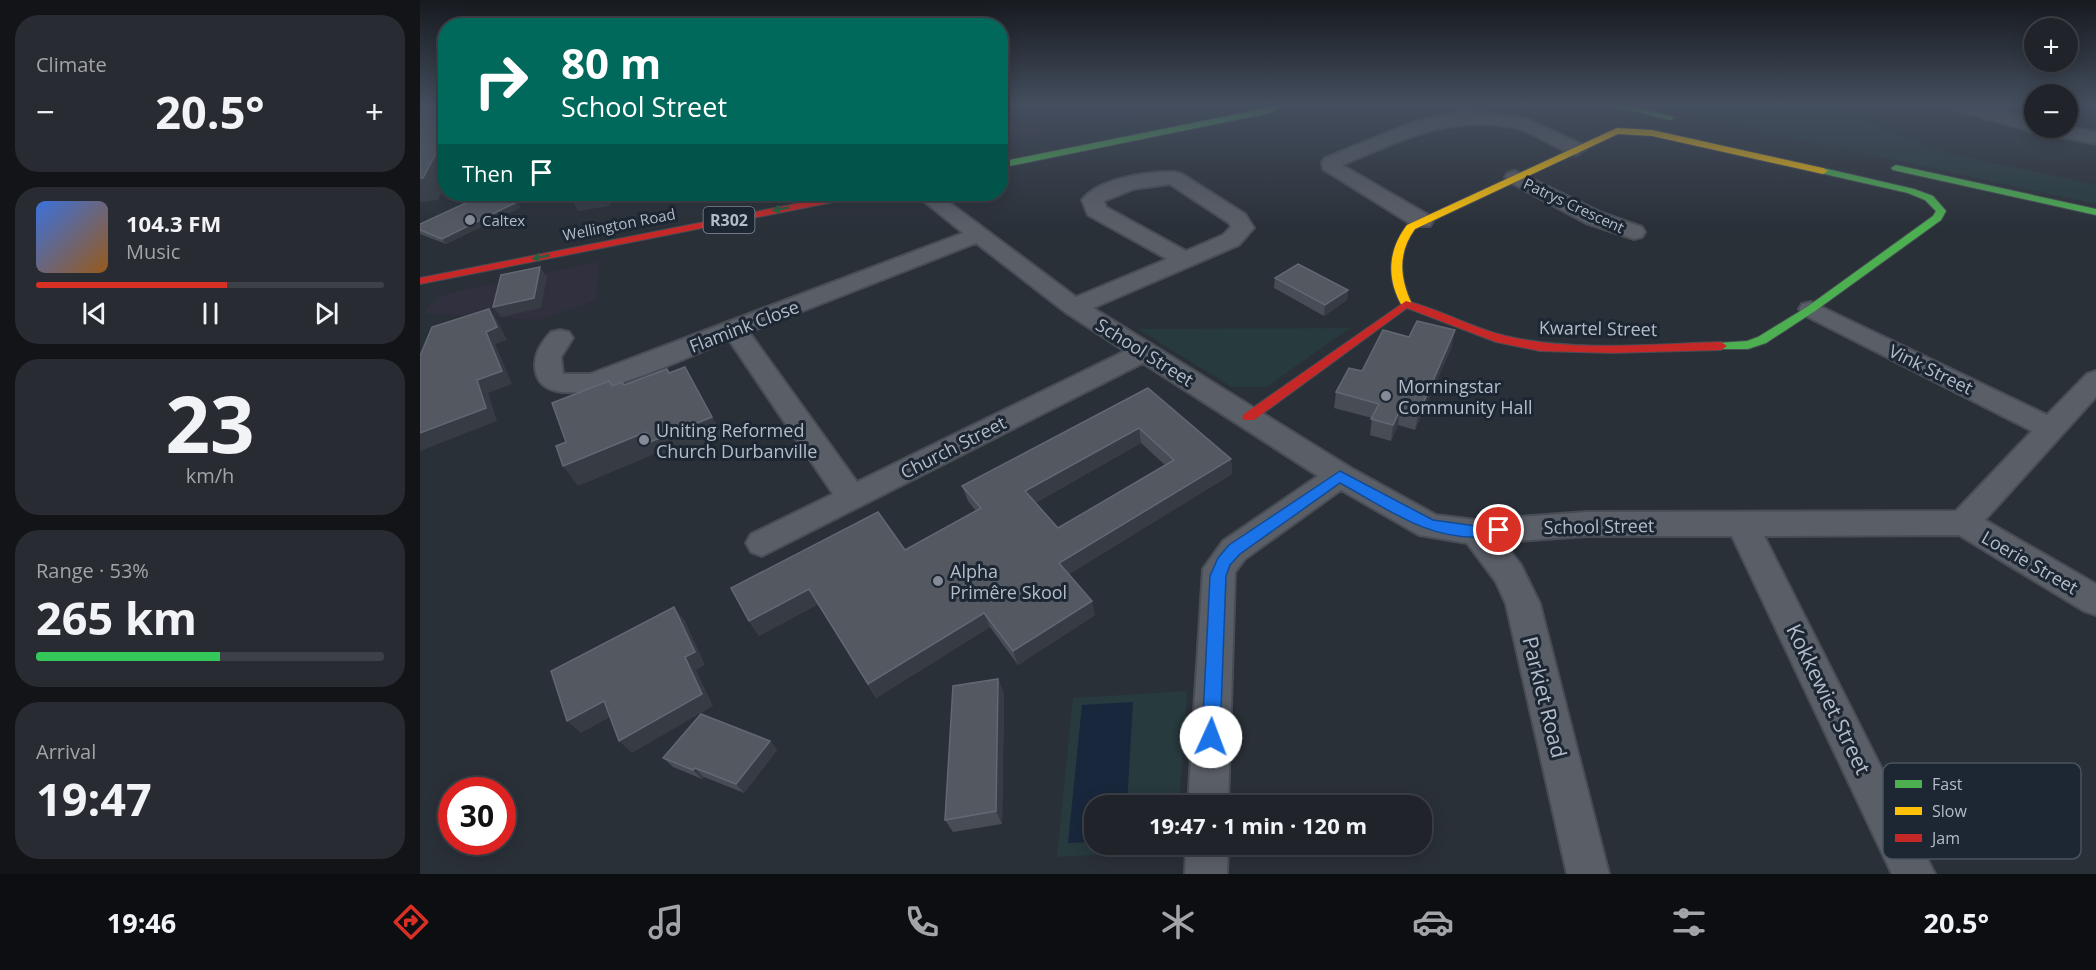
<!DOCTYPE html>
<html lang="en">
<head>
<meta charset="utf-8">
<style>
  body { margin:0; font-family:"Open Sans",sans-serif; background:#282c32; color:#f1f3f6; height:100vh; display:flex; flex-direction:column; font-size:22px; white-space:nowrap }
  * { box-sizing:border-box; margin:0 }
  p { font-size:20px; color:#a2a4a8 }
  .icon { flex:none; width:33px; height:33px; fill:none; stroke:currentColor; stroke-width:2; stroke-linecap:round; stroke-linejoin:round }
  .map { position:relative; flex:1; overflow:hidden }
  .details { display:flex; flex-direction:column; gap:15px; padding:15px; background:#121417; width:420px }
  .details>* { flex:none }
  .banner { position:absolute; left:18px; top:18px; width:570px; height:183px; border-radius:24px; box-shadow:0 3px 15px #0003,0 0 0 2px #3d4147; background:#00695c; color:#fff; overflow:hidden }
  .controls { position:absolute; left:1604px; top:18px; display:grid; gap:12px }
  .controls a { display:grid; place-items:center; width:54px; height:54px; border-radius:50%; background:#20242a; box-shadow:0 3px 15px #0003,0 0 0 2px #3d4147; font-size:30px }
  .speed { position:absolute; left:18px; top:777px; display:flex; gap:12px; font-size:30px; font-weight:700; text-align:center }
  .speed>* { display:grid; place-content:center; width:78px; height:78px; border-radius:50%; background:#20242a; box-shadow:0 3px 15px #0003,0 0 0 2px #3d4147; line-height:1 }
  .speed .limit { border:9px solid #d22; background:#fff; color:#111 }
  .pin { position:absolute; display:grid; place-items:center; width:51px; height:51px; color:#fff; margin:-26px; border:3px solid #fff; border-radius:50%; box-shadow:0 2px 6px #0007 }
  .me { position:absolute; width:66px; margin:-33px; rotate:2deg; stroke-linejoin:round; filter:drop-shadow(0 0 4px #0008) }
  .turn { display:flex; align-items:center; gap:21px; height:126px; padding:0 24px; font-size:27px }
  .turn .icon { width:78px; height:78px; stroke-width:2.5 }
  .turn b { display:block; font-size:42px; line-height:51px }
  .then { display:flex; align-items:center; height:57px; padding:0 24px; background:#0003; gap:12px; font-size:22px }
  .big { font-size:45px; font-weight:700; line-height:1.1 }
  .details .card { flex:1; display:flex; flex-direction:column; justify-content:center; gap:9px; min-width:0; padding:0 21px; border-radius:24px; background:#282c32 }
  .details .dial { align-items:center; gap:0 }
  .dial b { font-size:78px; line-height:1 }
  .song { display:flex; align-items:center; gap:18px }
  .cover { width:72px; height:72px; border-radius:9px; background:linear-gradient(135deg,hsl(220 70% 55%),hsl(30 70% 35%)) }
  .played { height:6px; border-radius:3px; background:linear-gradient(90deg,#d93025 55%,#3d4147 55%) }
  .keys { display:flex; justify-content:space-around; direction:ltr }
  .heat { display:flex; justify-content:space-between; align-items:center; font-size:33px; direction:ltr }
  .charge { height:9px; border-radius:4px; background:linear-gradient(90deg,#34c759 53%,#3d4147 0) }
  .trip { position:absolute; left:664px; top:795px; width:348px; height:60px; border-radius:24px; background:#20242a; box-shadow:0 3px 15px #0003,0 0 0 2px #3d4147; font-weight:700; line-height:60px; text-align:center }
  .tabs { display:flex; height:96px; justify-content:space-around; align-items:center; background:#0d0e11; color:#a2a4a8 }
  .tabs .icon { width:42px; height:42px }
  .tabs .active { color:#d93025 }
  .tabs b { font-size:27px; color:#f1f3f6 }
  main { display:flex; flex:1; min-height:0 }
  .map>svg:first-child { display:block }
  .medical { fill:#31303e }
  .green { fill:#273a3e }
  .water { fill:#19273c }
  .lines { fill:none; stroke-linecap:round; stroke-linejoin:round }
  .street-casing { stroke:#484c55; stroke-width:4 }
  .fast-casing { stroke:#484c55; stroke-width:2 }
  .slow-casing { stroke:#484c55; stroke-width:2 }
  .jam-casing { stroke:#484c55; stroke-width:2 }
  .street { fill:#5a5e66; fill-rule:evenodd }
  .fast { fill:#4caf50; fill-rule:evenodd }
  .slow { fill:#ffc107; fill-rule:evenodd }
  .jam { fill:#c62828; fill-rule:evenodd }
  .wall { fill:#474c55; fill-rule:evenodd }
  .shaded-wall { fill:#373c44 }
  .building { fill:#535861; stroke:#626872; stroke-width:1.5; fill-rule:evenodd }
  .oneway { fill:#305d3f }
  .route { fill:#1a73e8; stroke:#114b97; stroke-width:1.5 }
  .poi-dot { fill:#848b96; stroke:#1d2633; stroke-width:2 }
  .labels { text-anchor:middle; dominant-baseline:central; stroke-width:6; stroke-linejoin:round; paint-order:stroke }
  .far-street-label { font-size:15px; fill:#b4bcc9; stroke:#1d2633 }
  .far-poi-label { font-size:15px; fill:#b4bcc9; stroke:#1d2633; text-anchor:start }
  .shield { fill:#1d2633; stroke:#878f9c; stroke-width:1.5 }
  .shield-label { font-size:16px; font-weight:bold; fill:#b4bcc9 }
  .street-label { font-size:18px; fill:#b4bcc9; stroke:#1d2633 }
  .poi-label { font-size:18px; fill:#b4bcc9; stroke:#1d2633; text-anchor:start }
  .near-street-label { font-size:21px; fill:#b4bcc9; stroke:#1d2633 }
  .key { fill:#1d2633; stroke:#4a5360; stroke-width:1.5 }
  .key-label { font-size:16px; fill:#b4bcc9 }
</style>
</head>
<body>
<main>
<section class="details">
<div class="card"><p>Climate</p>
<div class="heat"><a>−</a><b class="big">20.5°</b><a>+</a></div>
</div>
<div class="card">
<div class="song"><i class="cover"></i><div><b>104.3 FM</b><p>Music</p></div></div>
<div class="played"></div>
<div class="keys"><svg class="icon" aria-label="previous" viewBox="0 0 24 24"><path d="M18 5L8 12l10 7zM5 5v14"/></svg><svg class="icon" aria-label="pause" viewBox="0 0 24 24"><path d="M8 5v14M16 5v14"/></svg><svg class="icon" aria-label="next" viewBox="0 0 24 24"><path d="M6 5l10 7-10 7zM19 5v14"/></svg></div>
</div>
<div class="card dial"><b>23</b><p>km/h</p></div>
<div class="card"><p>Range · 53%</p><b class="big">265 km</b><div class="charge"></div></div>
<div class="card"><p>Arrival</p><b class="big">19:47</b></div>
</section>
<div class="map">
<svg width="1676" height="874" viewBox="0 0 1676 874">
  <rect width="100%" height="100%" fill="#2a3038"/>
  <!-- medical -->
  <path class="medical" d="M581,105H778L581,142Z
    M179,262L176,300L120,320L4,313L18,297L42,290Z"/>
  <!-- green -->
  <path class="green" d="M1225,105H1418L1467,131L1527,153L1676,185V204Z
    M930,328L846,387H812L718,329Z
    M767,691L759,805L675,806V844L756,845V850L637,857L653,698Z"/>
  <!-- water -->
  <path class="water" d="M713,702L707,805L675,806V842L648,843L662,705Z"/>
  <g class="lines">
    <!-- street casing -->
    <g class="street-casing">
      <path id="street" d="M1530,105H1559L1614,120V128L1647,127L1676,132V144L1614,132L1533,109Z
        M1044,111L1105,118L1163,145L1166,149L1156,155C1134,149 1114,131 1092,127C1028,115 980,141 922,165L1010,216L1013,221L1010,226H994L903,169L902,162L905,158L993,122Z
        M1095,171L1182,213L1222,227L1225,232L1222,237L1214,239L1166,223L1088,181L1085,177L1088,173Z
        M755,172L762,174L825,214L834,228L819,245L673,308L931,468L1016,515L1056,520L1167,512L1536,511L1612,431L1382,314L1379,309L1382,304L1391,302L1627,415L1667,374L1676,371V397L1565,520L1676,584V615L1664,611L1539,535L1344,536L1515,874H1472L1312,536H1167L1083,542L1101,565L1120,604L1189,874H1147L1086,604L1076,582L1047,543L999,535L921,490L825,559L815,572L808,806H768L783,569L803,541L898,476L723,363L342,556L331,552L326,543L331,534L413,494L309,340C277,352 130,427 116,373C112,357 120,344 131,332L140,330L149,332L153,338L141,357L143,374H170L543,233L495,194H518L656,297L747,259L668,215L662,200C678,178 730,171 755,172ZM750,184L809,223L811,227L803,235L766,251L686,207L684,201L714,189ZM556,243L645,312L705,351L437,482L329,332Z
        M766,844H808L807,874H765Z"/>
    </g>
    <!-- fast casing -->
    <g class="fast-casing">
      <path id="fast" d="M854,105H864L850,113L580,168V162L847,108Z
        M1189,105H1205L1254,117L1250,120Z
        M1476,165L1676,209V215L1473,170L1471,168Z
        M1403,168L1494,189L1513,196L1526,211L1521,220L1395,311L1346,343L1328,349H1297L1295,346L1297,343L1327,341L1338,337L1387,307L1513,216L1516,211L1505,200L1488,193L1400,173V169Z"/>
    </g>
    <!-- slow casing -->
    <g class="slow-casing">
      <path id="slow" d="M1197,128L1232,130L1403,168L1408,171L1403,174L1232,136L1198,134L995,229C977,254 980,278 992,304L990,306H982C966,278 968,250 987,225Z"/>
    </g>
    <!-- jam casing -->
    <g class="jam-casing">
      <path id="jam" d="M426,194H444L439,197L0,284V278Z
        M986,301C1020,309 1051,328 1086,336C1155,352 1230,344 1301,342L1307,346L1301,350L1192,353L1120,351L1076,342L987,308L834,420H824L822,417L824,414Z"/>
    </g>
    <!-- street -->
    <use href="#street" class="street"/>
    <!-- fast -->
    <use href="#fast" class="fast"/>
    <!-- slow -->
    <use href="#slow" class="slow"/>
    <!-- jam -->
    <use href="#jam" class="jam"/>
  </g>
  <!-- wall -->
  <path class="wall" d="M101,207L26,244L0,234V224Z
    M855,278L928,290L927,300L904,316L854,288Z
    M989,337L1032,346L995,430L978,425L971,441L950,435L952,418L914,408L916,392L942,371Z
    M728,388L811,459L812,474L649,574L675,615L598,665L570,627L456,698L398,604L339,636L329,621L485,550L556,511L548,501L542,486ZM721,443L745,465L638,528L615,503Z
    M578,679L584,694L582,824L533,832L525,820Z
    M350,741L357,750L324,793L284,777L282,779L253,767L243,758Z"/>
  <!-- shaded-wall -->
  <path class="shaded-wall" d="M26,134V185L18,200L0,202V178Z
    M148,194H193L190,206L158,211Z
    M97,202L101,207L26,244L22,239Z
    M120,267L127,277L121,308L81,317L73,307Z
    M928,290L927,300L904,316L905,305Z
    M69,309L78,322L87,340L75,344L92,384L68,393L77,421L0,451V433L57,380Z
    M1035,330L1032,346L995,430L998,415Z
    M265,367L303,436L243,462L237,453L158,486L143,466Z
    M980,410L978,425L971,441L973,425Z
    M719,428L721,443L609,506L605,491Z
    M811,459L812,474L643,578L639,563Z
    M389,589L398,604L339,636L329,621Z
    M672,601L675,615L598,665L593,651Z
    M254,607L265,621L285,665L276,670L293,706L212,753L199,741L265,657Z
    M564,613L570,627L456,698L448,684Z
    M578,679L584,694L582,824L576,811Z
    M184,701L197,713L161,733L147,721Z
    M350,741L357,750L324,793L316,784Z
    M275,768L284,777L282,779L273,770Z"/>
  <!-- building -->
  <path class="building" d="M0,105H26V134L3,178H0Z
    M65,194H74L97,202L22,239L0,230V224Z
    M878,264L928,290L905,305L855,278Z
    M120,267L114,298L73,307L81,275Z
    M69,309L77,327L66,332L82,371L57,380L66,408L0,433V356L12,327Z
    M997,321L1035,330L998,415L980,410L973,425L951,419L959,404L916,392L929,368L942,371L963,330L989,337Z
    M265,367L292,417L230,442L226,432L143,466L136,446L146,442L132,403L189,381L192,386L202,382L204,385L247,369L249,373Z
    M728,388L811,459L639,563L672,601L593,651L564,613L448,684L389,589L329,621L311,588L458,512L485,550L561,508L542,486ZM719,428L754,460L638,528L605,491Z
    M254,607L275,652L265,657L282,694L199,741L184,701L147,721L131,671Z
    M578,679L576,811L525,820L533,686Z
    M281,714L350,741L316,784L275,768L273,770L243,758Z"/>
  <!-- one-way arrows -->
  <defs><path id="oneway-solid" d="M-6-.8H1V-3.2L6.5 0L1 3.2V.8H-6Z" transform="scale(1.5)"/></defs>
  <g class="oneway">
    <use href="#oneway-solid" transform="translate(361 209) rotate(169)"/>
    <use href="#oneway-solid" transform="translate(121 257) rotate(169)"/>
  </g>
  <!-- sky -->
  <linearGradient id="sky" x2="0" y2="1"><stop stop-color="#171a1f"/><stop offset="0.46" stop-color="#444e5e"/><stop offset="1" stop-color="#444e5e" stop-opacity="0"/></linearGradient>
  <rect width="1676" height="227" fill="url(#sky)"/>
  <!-- route -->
  <path class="route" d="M920,471L1013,520L1056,526L1079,524L1086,530C1082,538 1074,536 1066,537C1008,541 968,509 920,483L820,554L810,565L806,576L800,737L798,743L791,745L785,743L782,737L790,576L798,558L809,545Z"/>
  <!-- markers -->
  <g class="poi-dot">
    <circle cx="50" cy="220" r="6"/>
    <circle cx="966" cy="396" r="6"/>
    <circle cx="224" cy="440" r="6"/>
    <circle cx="518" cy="581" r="6"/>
  </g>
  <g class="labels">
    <!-- far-street labels -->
    <g class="far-street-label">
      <text transform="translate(1154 205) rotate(25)">Patrys Crescent</text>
      <text transform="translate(199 224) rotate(-11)">Wellington Road</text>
    </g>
    <!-- far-poi labels -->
    <g class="far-poi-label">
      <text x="62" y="220">Caltex</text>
    </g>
    <!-- shield labels -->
    <rect class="shield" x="283.5" y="207" width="51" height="26" rx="4.5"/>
    <g class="shield-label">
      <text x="309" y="220">R302</text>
    </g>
    <!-- street labels -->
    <g class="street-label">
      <text transform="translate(324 326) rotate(-21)">Flamink Close</text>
      <text transform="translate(1178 328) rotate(1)">Kwartel Street</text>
      <text transform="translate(725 352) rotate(32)">School Street</text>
      <text transform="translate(1511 369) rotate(26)">Vink Street</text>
      <text transform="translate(533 447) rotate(-27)">Church Street</text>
      <text transform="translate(1179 526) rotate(-1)">School Street</text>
      <text transform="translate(1610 562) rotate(30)">Loerie Street</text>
    </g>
    <!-- poi labels -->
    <g class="poi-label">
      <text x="978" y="386">Morningstar<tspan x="978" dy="21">Community Hall</tspan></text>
      <text x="236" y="430">Uniting Reformed<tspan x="236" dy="21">Church Durbanville</tspan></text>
      <text x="530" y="571">Alpha<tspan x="530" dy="21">Primêre Skool</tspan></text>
    </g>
    <!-- near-street labels -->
    <g class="near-street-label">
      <text transform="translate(1125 697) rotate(76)">Parkiet Road</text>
      <text transform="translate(1409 699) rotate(64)">Kokkewiet Street</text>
    </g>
  </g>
  <!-- legend -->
  <rect x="1463" y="763" width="198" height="96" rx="9" class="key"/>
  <rect x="1475" y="780" width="27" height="8" fill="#4caf50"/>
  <rect x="1475" y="807" width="27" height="8" fill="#ffc107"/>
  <rect x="1475" y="834" width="27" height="8" fill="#c62828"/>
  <g class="key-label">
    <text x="1512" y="790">Fast</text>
    <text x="1512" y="817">Slow</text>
    <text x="1512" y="844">Jam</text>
  </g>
</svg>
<div class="controls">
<a>+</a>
<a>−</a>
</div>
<div class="speed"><div class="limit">30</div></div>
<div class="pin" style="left:1079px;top:530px;background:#d93025"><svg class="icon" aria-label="arrive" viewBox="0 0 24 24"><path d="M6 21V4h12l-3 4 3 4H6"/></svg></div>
<svg class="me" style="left:791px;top:737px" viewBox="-20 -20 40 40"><circle r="19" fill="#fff"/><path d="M0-13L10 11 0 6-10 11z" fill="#1a73e8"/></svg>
<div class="trip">19:47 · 1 min · 120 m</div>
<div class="banner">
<div class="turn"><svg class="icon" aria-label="right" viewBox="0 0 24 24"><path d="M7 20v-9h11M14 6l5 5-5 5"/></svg><div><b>80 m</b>School Street</div></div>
<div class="then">Then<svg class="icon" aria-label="arrive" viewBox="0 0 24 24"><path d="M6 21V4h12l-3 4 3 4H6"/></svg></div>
</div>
</div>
</main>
<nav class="tabs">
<b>19:46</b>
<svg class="icon active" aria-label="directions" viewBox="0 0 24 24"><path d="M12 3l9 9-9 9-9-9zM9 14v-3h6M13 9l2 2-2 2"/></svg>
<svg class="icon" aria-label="music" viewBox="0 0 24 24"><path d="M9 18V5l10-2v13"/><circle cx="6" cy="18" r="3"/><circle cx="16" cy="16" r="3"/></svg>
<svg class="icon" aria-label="phone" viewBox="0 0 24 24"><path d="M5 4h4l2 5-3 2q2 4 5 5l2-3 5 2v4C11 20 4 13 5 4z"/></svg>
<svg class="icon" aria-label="climate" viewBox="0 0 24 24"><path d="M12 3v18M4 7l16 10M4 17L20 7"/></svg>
<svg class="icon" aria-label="car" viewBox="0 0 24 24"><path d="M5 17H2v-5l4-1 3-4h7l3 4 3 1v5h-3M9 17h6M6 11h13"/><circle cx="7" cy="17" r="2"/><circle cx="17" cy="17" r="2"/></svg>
<svg class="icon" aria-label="filters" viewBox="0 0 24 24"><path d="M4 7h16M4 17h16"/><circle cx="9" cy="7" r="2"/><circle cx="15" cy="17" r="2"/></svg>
<b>20.5°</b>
</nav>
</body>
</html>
